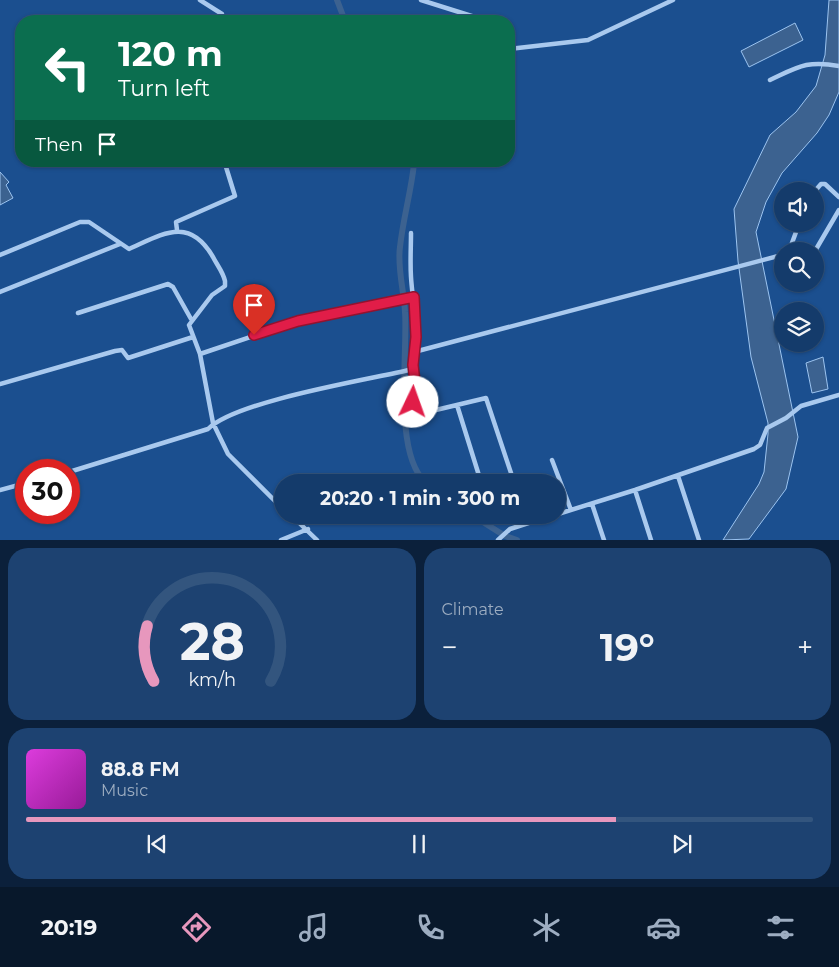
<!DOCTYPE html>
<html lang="en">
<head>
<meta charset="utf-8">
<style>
  body { margin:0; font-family:Montserrat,sans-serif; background:#1d4271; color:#f1f3f6; height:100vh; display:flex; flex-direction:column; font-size:19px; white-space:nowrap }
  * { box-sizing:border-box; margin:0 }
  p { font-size:16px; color:#9dadc1 }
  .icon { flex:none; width:28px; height:28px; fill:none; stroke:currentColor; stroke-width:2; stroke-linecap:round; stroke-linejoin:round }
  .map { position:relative; height:540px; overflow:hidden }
  .side { display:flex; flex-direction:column; gap:8px; padding:8px; background:#0b203b; flex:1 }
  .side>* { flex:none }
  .hud { position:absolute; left:15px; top:15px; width:500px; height:152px; border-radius:20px; box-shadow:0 1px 4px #0004,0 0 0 1px #33557e; background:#0b6e4f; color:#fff; overflow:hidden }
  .fabs { position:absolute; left:774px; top:182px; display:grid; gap:10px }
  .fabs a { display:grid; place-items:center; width:50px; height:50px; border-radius:50%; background:#143b6b; box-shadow:0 1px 4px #0004,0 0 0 1px #33557e; font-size:25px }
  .speed { position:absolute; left:15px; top:459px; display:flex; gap:10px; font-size:25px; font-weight:700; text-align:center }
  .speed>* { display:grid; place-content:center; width:65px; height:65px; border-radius:50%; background:#143b6b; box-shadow:0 1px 4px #0004,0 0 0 1px #33557e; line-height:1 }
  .speed .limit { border:8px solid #d22; background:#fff; color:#111 }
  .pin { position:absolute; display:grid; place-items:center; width:42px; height:42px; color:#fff; margin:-51px -21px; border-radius:50% 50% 50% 0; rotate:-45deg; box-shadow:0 0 5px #0007 }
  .pin .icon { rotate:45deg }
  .me { position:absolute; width:55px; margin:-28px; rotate:3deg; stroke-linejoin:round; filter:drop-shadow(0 0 4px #0008) }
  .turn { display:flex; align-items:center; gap:18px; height:105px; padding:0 20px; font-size:22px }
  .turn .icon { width:65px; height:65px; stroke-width:2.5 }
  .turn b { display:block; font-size:35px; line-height:42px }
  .then { display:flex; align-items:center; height:48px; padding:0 20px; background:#0003; gap:10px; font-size:19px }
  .big { font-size:38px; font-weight:700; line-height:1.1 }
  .side .card { flex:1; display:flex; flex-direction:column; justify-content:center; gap:8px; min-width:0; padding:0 18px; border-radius:20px; background:#1d4271 }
  .side .dial { align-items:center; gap:0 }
  .dial svg { height:130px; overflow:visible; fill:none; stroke:#33557e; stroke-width:7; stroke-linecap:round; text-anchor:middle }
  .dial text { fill:#f1f3f6; stroke:none }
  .song { display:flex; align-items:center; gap:15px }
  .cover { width:60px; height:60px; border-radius:8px; background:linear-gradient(135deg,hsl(300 70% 55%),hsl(300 70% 35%)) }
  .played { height:5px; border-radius:2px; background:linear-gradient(90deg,#e797bd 75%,#33557e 75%) }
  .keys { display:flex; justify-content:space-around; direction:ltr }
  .heat { display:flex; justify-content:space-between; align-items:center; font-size:28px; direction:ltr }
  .side .tiles { flex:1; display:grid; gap:8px; grid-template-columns:1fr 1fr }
  .card:last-child { grid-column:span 2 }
  .trip { position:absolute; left:274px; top:474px; width:292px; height:50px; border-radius:25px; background:#143b6b; box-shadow:0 1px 4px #0004,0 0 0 1px #33557e; font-weight:700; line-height:50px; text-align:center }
  .dock { display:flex; height:80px; justify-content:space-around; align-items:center; background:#08182b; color:#9dadc1 }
  .dock .icon { width:35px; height:35px }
  .dock .on { color:#e797bd }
  .dock b { font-size:22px; color:#f1f3f6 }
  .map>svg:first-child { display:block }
  .water { fill:#3c6290; stroke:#9cc4f0 }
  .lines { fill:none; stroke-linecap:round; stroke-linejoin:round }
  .canal { stroke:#3c6290; stroke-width:6 }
  .street { stroke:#a9c9ee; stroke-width:4.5 }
  .route-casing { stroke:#92132f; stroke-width:12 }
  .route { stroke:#e11d48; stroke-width:9 }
</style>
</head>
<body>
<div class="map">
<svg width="839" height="540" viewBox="0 0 839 540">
  <rect width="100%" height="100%" fill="#1b4f8f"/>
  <!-- water -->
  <path class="water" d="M829,0H839V92L829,115L817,133L782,173L766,202L756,232L798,437L786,489L749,539L723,540L759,484L764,472L768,434V423L751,357L738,261L734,209L770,135L796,112L816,86L825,55Z
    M795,23L803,40L749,67L741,51Z
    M0,172L9,182L6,185L13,198L0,205Z
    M823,357L828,389L812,393L806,363Z"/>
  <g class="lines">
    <!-- canal -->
    <path class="canal" d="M337,0L345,21
      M412,161L414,164C411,192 403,219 400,247C397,267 404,291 405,312C408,353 393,452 425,482
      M472,515L505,536L517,540"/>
    <!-- street -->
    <path class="street" d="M200,0L222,14V21
      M421,0L478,18L479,21
      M509,49L588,40L673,0
      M770,80C798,67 807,60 839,66
      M815,191L821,184H825L839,197
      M177,230L176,222L235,196L226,167L235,161
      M789,251L799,224
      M815,251L839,210
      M0,255L80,222H89L129,249C163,234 189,216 213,257C217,265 223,272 225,281V286L212,295L189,325L200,354
      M0,292L120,244
      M78,313L168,284L173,287L191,319
      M414,352L782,255
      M413,365L415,382L412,389L415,415L486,398L514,482
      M0,384L115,351L122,350L128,358L193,337
      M457,405L481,482
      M552,460L571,510
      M69,472L208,429C236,401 366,380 409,370C422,354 412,297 411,277C410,262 411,248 411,233
      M678,476L699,540
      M0,490L26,483
      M635,490L651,540
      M592,504L604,540
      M282,508L228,454L213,423L200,354L298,321L414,297
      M558,514L635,490L754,449L760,445L767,428L786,418L801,406L839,395
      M291,515L317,540
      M281,540L308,529
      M498,540L510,529L553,515"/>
  </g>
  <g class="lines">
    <!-- route casing -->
    <g class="route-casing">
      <path id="route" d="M254,335L298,321L414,297L416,337L413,365L415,382L412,389L413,402"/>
    </g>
    <!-- route -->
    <use href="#route" class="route"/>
  </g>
</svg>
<div class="fabs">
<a><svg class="icon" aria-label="sound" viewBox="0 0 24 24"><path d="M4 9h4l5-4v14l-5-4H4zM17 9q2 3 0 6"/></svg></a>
<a><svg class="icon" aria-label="search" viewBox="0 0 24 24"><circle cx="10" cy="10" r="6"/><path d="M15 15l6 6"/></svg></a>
<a><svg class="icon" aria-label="layers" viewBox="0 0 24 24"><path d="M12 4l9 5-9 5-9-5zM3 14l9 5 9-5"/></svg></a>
</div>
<div class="speed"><div class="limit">30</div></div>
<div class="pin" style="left:254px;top:335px;background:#d93025"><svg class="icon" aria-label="arrive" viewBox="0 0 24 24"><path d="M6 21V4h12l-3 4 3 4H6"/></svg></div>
<svg class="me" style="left:413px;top:402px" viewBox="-20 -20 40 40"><circle r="19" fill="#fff"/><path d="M0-13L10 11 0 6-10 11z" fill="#e11d48"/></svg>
<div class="trip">20:20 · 1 min · 300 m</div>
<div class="hud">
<div class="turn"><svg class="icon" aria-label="left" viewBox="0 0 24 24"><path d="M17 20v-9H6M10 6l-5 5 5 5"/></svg><div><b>120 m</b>Turn left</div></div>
<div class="then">Then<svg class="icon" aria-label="arrive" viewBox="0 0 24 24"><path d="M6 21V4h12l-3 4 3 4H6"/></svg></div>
</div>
</div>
<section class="side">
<div class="tiles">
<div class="card dial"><svg viewBox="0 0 100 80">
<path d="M14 69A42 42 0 1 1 86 69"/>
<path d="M14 69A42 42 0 0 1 10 35" stroke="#e797bd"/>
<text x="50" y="56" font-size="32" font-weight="700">28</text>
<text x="50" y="72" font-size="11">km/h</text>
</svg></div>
<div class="card"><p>Climate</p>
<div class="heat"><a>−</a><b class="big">19°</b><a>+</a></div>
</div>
<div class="card">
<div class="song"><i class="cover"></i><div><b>88.8 FM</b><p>Music</p></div></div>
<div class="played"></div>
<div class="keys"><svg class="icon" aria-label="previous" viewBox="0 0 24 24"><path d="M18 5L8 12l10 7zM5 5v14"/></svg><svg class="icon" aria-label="pause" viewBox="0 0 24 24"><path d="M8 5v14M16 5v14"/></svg><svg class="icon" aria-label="next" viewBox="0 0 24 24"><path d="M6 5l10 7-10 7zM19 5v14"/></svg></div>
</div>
</div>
</section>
<nav class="dock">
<b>20:19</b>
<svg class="icon on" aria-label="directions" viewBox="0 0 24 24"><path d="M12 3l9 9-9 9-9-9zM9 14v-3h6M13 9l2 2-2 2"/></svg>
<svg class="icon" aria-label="music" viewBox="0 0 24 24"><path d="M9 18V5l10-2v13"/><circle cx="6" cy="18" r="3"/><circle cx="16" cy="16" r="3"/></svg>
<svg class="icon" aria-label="phone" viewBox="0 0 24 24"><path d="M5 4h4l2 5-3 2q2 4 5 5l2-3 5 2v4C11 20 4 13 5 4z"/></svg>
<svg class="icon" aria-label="climate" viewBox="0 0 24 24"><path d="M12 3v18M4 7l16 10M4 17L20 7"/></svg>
<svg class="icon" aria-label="car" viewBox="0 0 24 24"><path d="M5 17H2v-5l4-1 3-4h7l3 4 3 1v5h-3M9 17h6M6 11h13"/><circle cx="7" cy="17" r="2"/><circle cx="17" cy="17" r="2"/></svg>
<svg class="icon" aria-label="filters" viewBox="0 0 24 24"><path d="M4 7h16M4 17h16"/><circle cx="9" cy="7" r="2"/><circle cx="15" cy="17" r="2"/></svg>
</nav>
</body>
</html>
